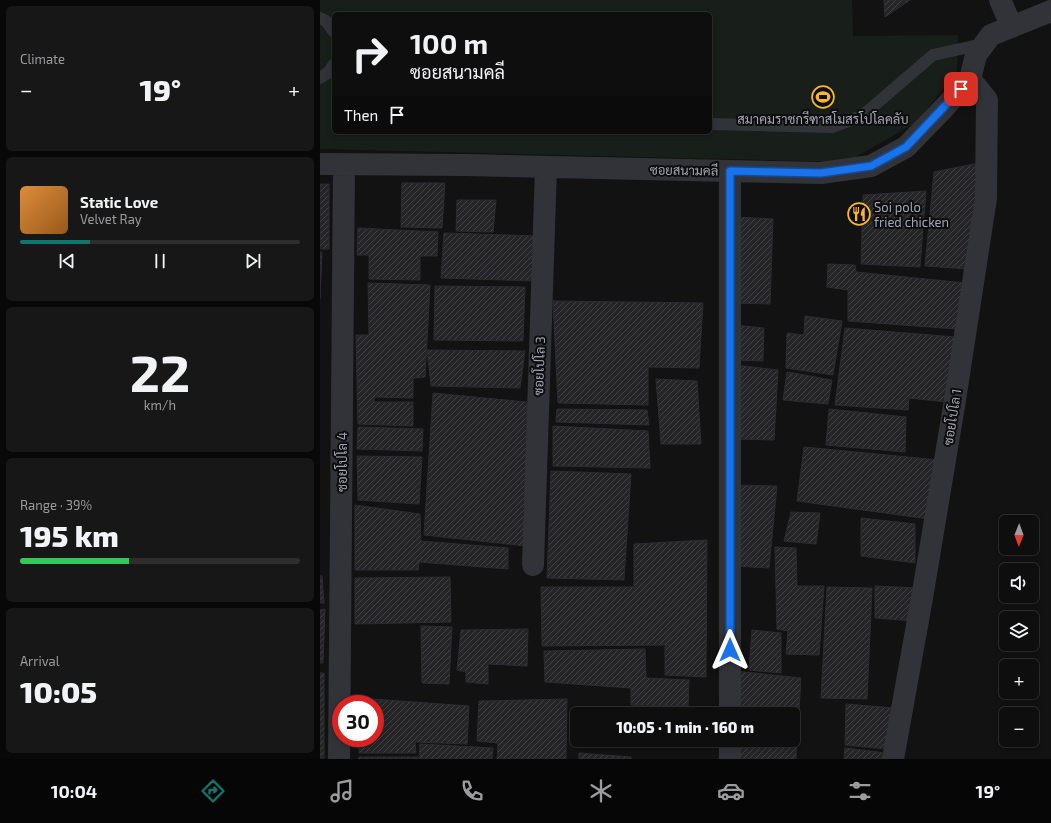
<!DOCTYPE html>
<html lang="en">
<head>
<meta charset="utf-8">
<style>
  body { margin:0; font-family:"Exo 2",Sarabun,sans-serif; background:#171717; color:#f1f3f6; height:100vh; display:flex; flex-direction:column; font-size:15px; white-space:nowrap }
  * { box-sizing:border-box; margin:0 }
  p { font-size:13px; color:#9b9c9e }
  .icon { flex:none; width:22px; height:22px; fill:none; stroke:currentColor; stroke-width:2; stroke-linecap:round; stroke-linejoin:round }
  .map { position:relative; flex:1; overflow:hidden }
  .side { display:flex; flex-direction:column; gap:6px; padding:6px; background:#080808; width:320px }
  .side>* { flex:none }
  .guide { position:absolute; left:12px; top:12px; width:380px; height:122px; border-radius:6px; box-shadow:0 2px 6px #0003,0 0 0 1px #2e2e2e; background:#0e0e0e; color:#f1f3f6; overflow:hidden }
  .needle { width:26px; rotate:181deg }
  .fabs { position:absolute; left:679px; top:515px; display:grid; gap:8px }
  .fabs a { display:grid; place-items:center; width:40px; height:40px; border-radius:6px; background:#0e0e0e; box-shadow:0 2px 6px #0003,0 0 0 1px #2e2e2e; font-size:20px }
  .speed { position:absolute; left:12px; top:695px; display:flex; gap:8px; font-size:20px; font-weight:700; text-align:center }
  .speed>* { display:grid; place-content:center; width:52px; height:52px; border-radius:50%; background:#0e0e0e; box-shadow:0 2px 6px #0003,0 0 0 1px #2e2e2e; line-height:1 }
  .speed .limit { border:6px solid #d22; background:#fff; color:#111 }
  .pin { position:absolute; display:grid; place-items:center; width:34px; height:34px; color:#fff; margin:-17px; border-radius:8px; box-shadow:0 2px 6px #0006 }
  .me { position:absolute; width:44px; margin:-22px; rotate:0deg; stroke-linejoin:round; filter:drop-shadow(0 0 3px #0008) }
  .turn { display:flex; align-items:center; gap:14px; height:84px; padding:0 12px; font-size:18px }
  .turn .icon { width:52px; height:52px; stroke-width:2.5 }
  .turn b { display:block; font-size:28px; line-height:34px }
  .then { display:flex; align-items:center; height:38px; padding:0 12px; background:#0003; gap:8px; font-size:15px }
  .big { font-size:30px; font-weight:800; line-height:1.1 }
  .side .widget { flex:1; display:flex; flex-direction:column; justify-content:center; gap:6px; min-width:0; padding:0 14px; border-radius:6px; background:#171717 }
  .side .dial { align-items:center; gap:0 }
  .dial b { font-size:52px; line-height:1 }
  .song { display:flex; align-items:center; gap:12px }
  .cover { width:48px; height:48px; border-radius:6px; background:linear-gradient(135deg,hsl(30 70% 55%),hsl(30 70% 35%)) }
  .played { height:4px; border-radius:2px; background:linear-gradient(90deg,#0f766e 25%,#2e2e2e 25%) }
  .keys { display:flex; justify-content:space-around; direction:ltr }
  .heat { display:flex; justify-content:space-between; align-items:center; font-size:22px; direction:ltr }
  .charge { height:6px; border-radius:3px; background:linear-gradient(90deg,#34c759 39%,#2e2e2e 0) }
  .trip { position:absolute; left:250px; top:707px; width:230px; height:40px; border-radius:6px; background:#0e0e0e; box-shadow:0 2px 6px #0003,0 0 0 1px #2e2e2e; font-weight:800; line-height:40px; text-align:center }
  .tab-bar { display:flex; height:64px; justify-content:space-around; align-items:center; background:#060606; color:#9b9c9e }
  .tab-bar .icon { width:28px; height:28px }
  .tab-bar .selected { color:#0f766e }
  .tab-bar b { font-size:18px; color:#f1f3f6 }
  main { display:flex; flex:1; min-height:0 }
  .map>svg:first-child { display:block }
  .grass { fill:#181e19; fill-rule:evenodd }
  .building { fill:url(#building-hatch); stroke:#2c2b2f }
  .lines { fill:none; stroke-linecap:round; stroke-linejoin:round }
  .service { stroke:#323338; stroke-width:12 }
  .minor { stroke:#323338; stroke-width:22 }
  .route-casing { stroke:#114b97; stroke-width:10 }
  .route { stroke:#1a73e8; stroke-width:7 }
  .labels { text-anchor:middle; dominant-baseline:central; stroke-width:4; stroke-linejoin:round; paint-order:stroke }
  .poi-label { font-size:13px; fill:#a2a7b5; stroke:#0d0d0e }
  .street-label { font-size:13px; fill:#a2a7b5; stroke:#0d0d0e }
</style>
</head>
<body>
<main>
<section class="side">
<div class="widget"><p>Climate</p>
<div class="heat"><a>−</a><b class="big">19°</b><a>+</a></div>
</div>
<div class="widget">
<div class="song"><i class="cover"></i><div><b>Static Love</b><p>Velvet Ray</p></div></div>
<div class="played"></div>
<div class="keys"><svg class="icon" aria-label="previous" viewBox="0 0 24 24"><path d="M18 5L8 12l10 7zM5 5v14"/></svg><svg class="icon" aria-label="pause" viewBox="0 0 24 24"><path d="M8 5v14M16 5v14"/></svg><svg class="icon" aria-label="next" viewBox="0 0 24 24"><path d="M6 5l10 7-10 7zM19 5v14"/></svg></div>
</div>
<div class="widget dial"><b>22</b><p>km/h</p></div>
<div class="widget"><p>Range · 39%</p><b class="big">195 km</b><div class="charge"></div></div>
<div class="widget"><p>Arrival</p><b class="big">10:05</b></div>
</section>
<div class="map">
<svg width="731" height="759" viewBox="0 0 731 759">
  <defs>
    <pattern id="building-hatch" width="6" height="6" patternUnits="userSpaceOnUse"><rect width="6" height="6" fill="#252427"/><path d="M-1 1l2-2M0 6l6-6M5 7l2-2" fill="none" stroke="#424144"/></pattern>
  </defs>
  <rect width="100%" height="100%" fill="#121213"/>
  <!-- grass -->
  <path class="grass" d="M0,0H532L533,36L638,35L637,71L597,122L527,162L0,149ZM14,14H390V132H14Z"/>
  <!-- building -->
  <path class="building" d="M564,0H590L565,17Z
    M659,163L649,269L605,266L614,172Z
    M82,183H125L122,228L81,227Z
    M0,184H9V249H0Z
    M606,191L600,267L541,264L543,195Z
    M137,200H176L173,232L136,231Z
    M415,217L453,219L450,304L415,303Z
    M38,228L118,232L117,256H100V280L49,279V255H37Z
    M124,233L218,236L216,281L121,278Z
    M0,252H2L0,299Z
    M508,264L535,265L536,272L646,283L637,329L528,321V290L507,287Z
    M48,283L110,285L105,377L93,378V398L54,397V402H93V426L38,424L36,335H49Z
    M115,286L205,287L203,341L114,340Z
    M233,301L383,303L379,368L328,367V405L238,403Z
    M485,316L522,321L513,375L466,368L467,333L484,335Z
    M415,325L444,328L443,361L414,360Z
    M525,328L636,337L627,402L589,398L588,410L515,405Z
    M107,350L205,351L200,388L111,386Z
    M415,365L458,370L454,440L415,439Z
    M467,372L512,380L508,404L463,400Z
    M336,379L377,381L381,444H341Z
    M113,393L207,402L206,546L104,535Z
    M237,409L327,410L329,425L236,422Z
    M509,409L586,417L585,452L506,445Z
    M233,426L328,431L330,468L233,466Z
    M38,427L103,429L102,451L37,449Z
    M484,447L619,460L609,519L477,501Z
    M37,456L102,457L99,504L38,500Z
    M231,471L311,474L304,580L227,578Z
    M416,485L457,486L449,568L414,566Z
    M35,505L100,514L101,541L188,548V569L99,562L98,570H35Z
    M471,512L500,513L496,544L464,541Z
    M541,518L595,524V563L541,556Z
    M387,540L386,677L345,675V645L222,646L221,587H314V544Z
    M455,547L476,548L477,586H504L499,655L466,654L468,631L457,629Z
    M0,576H2L4,603H0Z
    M130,577L131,622L35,624V578Z
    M555,586L599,588L593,621L555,618Z
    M507,587L552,588L547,699L501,698Z
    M5,609L3,663H0V610Z
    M101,626L132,627L129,684L102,683Z
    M208,629L207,666L168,664V684L146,682V672L137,670L141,630Z
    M432,630L461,633V673L429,670Z
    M325,649L326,678L369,680L368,706L311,705V688L225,682L224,651Z
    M415,671L481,678L476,759H418L417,740H473V714H416Z
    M0,673H4V758H0Z
    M39,698L149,706L147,744L95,742L96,753H39V738H55V704H39Z
    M247,699L246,759H177L178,743L157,741L159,701Z
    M526,704L573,708L567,749L525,745Z
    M100,744L173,748L172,759H99Z
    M525,748L566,753L565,759H524Z
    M259,753L311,757V759H259Z
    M39,757H98V759H38Z"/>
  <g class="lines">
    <!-- service -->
    <path class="service" d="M0,18L6,21L14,32
      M0,78L9,72L14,64
      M390,124L512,127L542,116L613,55L663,44"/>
    <!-- minor -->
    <path class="minor" d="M680,0L692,27
      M0,164L145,165L501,173L551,166L586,147L623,109L650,79L656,55L671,35L731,11
      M213,565L226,167
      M410,714V171
      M19,759L24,165
      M410,759V740
      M573,759L602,598L635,400L666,198L667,100L650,79"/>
  </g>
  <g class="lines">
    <!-- route casing -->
    <g class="route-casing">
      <path id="route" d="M410,650V171L501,173L551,166L586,147L641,89"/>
    </g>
    <!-- route -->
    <use href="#route" class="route"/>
  </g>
  <!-- icons -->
  <defs>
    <g id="stadium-ring" transform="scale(1.15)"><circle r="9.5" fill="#0d0d0e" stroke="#f9b724" stroke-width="1.5"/><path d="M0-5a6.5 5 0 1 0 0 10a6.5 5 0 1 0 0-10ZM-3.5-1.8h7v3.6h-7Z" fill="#f9b724"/></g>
    <g id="restaurant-ring" transform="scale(1.15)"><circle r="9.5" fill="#0d0d0e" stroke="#f9b724" stroke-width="1.5"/><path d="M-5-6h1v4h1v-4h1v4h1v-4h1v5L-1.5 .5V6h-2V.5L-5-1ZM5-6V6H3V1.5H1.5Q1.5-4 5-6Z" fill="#f9b724"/></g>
  </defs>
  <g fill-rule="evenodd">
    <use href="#stadium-ring" x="503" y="97"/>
    <use href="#restaurant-ring" x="539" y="214"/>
  </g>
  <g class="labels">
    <!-- poi labels -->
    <g class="poi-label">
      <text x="503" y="119">สมาคมราชกรีฑาสโมสรโปโลคลับ</text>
      <text x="554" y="207" text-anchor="start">Soi polo<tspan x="554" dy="15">fried chicken</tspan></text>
    </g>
    <!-- street labels -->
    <g class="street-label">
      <text transform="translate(364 170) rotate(1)">ซอยสนามคลี</text>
      <text transform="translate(219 366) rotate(-88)">ซอยโปโล 3</text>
      <text transform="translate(632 417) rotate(-81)">ซอยโปโล 1</text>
      <text transform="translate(22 462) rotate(-90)">ซอยโปโล 4</text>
    </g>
  </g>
</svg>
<div class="fabs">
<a><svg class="needle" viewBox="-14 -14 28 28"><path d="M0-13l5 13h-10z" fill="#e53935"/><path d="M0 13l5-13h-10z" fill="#9b9c9e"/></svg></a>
<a><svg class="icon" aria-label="sound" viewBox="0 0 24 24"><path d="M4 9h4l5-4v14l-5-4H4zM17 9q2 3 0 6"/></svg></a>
<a><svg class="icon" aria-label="layers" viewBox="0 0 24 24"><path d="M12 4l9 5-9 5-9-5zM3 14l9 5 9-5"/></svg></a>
<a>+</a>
<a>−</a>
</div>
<div class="speed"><div class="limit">30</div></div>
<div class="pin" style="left:641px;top:89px;background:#d93025"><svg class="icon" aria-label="arrive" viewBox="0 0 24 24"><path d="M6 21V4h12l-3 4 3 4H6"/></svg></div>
<svg class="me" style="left:410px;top:650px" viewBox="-20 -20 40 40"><path d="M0-17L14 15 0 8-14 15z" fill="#1a73e8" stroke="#fff" stroke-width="4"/></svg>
<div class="trip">10:05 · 1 min · 160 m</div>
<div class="guide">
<div class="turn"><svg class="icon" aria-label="right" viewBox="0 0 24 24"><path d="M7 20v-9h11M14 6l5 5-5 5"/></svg><div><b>100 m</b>ซอยสนามคลี</div></div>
<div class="then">Then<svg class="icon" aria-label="arrive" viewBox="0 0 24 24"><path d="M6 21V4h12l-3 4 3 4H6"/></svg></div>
</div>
</div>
</main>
<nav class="tab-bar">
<b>10:04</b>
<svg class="icon selected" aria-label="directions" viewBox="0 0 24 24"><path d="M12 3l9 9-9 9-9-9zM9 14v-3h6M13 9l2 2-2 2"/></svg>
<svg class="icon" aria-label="music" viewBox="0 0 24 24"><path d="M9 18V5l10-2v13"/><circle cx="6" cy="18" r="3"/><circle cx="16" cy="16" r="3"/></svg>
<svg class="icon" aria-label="phone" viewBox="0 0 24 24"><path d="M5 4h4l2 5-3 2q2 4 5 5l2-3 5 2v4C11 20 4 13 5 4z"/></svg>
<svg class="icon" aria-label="climate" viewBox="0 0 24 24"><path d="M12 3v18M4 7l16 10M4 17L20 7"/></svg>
<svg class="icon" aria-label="car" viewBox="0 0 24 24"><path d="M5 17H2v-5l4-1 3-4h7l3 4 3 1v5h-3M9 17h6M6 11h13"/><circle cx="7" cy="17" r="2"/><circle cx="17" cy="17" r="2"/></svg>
<svg class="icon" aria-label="filters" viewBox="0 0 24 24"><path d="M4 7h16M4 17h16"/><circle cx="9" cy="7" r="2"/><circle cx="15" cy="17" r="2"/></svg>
<b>19°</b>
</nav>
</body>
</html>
